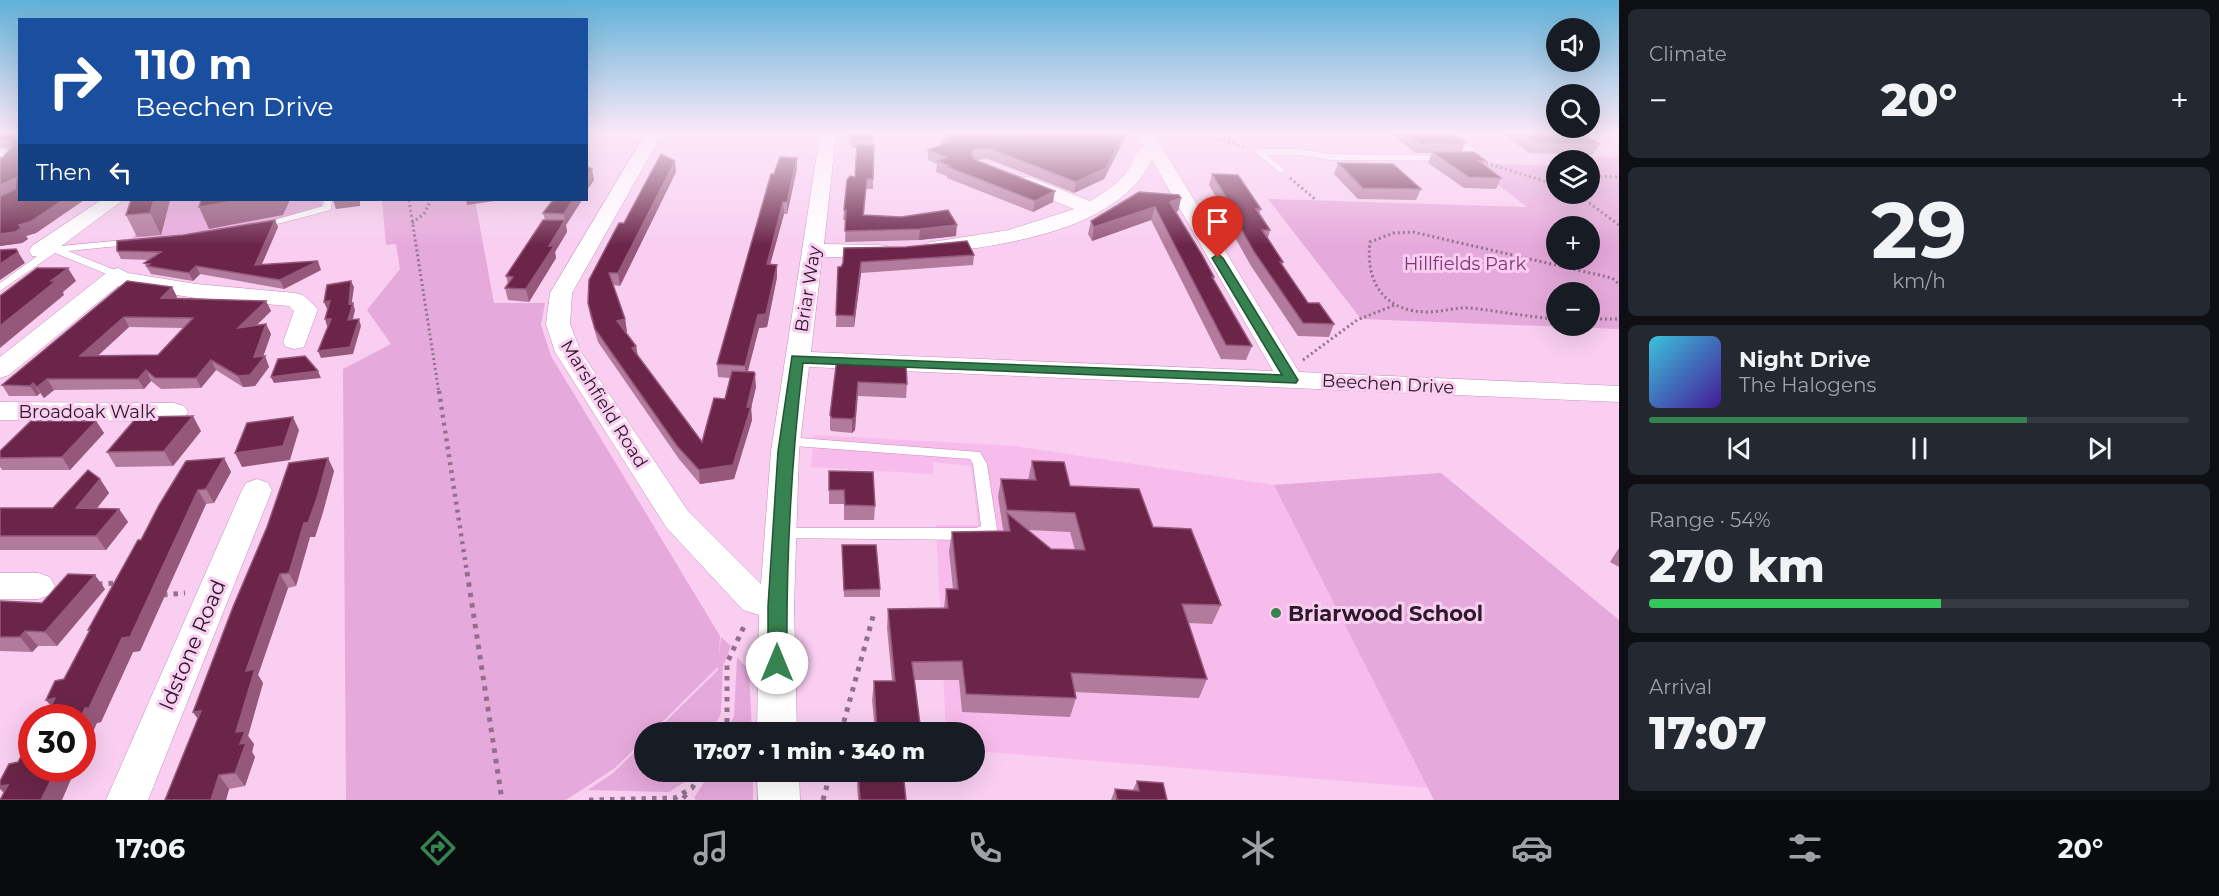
<!DOCTYPE html>
<html lang="en">
<head>
<meta charset="utf-8">
<style>
  body { margin:0; font-family:Montserrat,sans-serif; background:#242831; color:#f1f3f6; height:100vh; display:flex; flex-direction:column; font-size:22px; white-space:nowrap }
  * { box-sizing:border-box; margin:0 }
  p { font-size:20px; color:#9ea1a6 }
  .icon { flex:none; width:33px; height:33px; fill:none; stroke:currentColor; stroke-width:2; stroke-linecap:round; stroke-linejoin:round }
  .map { position:relative; flex:1; overflow:hidden }
  .side { display:flex; flex-direction:column; gap:9px; padding:9px; background:#0d0f14; width:600px }
  .side>* { flex:none }
  .guide { position:absolute; left:18px; top:18px; width:570px; height:183px; border-radius:0px; box-shadow:0 6px 24px #0002; background:#1a4fa0; color:#fff; overflow:hidden }
  .controls { position:absolute; left:1546px; top:18px; display:grid; gap:12px }
  .controls a { display:grid; place-items:center; width:54px; height:54px; border-radius:50%; background:#171b24; box-shadow:0 6px 24px #0002; font-size:30px }
  .speed { position:absolute; left:18px; top:704px; display:flex; gap:12px; font-size:30px; font-weight:700; text-align:center }
  .speed>* { display:grid; place-content:center; width:78px; height:78px; border-radius:50%; background:#171b24; box-shadow:0 6px 24px #0002; line-height:1 }
  .speed .limit { border:9px solid #d22; background:#fff; color:#111 }
  .pin { position:absolute; display:grid; place-items:center; width:51px; height:51px; color:#fff; margin:-62px -26px; border-radius:50% 50% 50% 0; rotate:-45deg; box-shadow:0 0 6px #0007 }
  .pin .icon { rotate:45deg }
  .me { position:absolute; width:66px; margin:-33px; rotate:0deg; stroke-linejoin:round; filter:drop-shadow(0 0 4px #0008) }
  .turn { display:flex; align-items:center; gap:21px; height:126px; padding:0 18px; font-size:27px }
  .turn .icon { width:78px; height:78px; stroke-width:2.5 }
  .turn b { display:block; font-size:42px; line-height:51px }
  .then { display:flex; align-items:center; height:57px; padding:0 18px; background:#0003; gap:12px; font-size:22px }
  .big { font-size:45px; font-weight:800; line-height:1.1 }
  .side .tile { flex:1; display:flex; flex-direction:column; justify-content:center; gap:9px; min-width:0; padding:0 21px; border-radius:9px; background:#242831 }
  .side .dial { align-items:center; gap:0 }
  .dial b { font-size:78px; line-height:1 }
  .song { display:flex; align-items:center; gap:18px }
  .cover { width:72px; height:72px; border-radius:9px; background:linear-gradient(135deg,hsl(190 70% 55%),hsl(260 70% 35%)) }
  .played { height:6px; border-radius:3px; background:linear-gradient(90deg,#368250 70%,#363941 70%) }
  .keys { display:flex; justify-content:space-around; direction:ltr }
  .heat { display:flex; justify-content:space-between; align-items:center; font-size:33px; direction:ltr }
  .charge { height:9px; border-radius:4px; background:linear-gradient(90deg,#34c759 54%,#363941 0) }
  .trip { position:absolute; left:634px; top:722px; width:351px; height:60px; border-radius:30px; background:#171b24; box-shadow:0 6px 24px #0002; font-weight:800; line-height:60px; text-align:center }
  .menu { display:flex; height:96px; justify-content:space-around; align-items:center; background:#090b0e; color:#9ea1a6 }
  .menu .icon { width:42px; height:42px }
  .menu .selected { color:#368250 }
  .menu b { font-size:27px; color:#f1f3f6 }
  main { display:flex; flex:1; min-height:0 }
  .map>svg:first-child { display:block }
  .built { fill:#f7bbec }
  .green { fill:#e6a9db; fill-rule:evenodd }
  .lines { fill:none; stroke-linecap:round; stroke-linejoin:round }
  .service-casing { stroke:#c391bb; stroke-width:1 }
  .minor-casing { stroke:#c391bb; stroke-width:1 }
  .path-far2 { stroke:#90718b; stroke-width:3; stroke-dasharray:2 3; stroke-linecap:butt }
  .path-far1 { stroke:#90718b; stroke-width:4.5; stroke-dasharray:3 5; stroke-linecap:butt }
  .path { stroke:#90718b; stroke-width:5; stroke-dasharray:4.5 6; stroke-linecap:butt }
  .service { fill:#fff; fill-rule:evenodd }
  .minor { fill:#fff; fill-rule:evenodd }
  .wall { fill:#b27a9c; fill-rule:evenodd }
  .shaded-wall { fill:#95587b }
  .building { fill:#6a2548; stroke:#95587b; stroke-width:1.5; fill-rule:evenodd }
  .route { fill:#368250; stroke:#235434; stroke-width:1.5 }
  .poi-dot { fill:#368250; stroke:#f9cef1; stroke-width:2 }
  .labels { text-anchor:middle; dominant-baseline:central; stroke-width:6; stroke-linejoin:round; paint-order:stroke }
  .park-label { font-size:18px; fill:#823578; stroke:#f9cef1 }
  .street-label { font-size:18px; fill:#2c1929; stroke:#f9cef1 }
  .near-poi-label { font-size:21px; font-weight:bold; fill:#2c1929; stroke:#f9cef1; text-anchor:start }
  .near-street-label { font-size:21px; fill:#2c1929; stroke:#f9cef1 }
</style>
</head>
<body>
<main>
<div class="map">
<svg width="1619" height="800" viewBox="0 0 1619 800">
  <rect width="100%" height="100%" fill="#f9cef1"/>
  <!-- built -->
  <path class="built" d="M814,435L1014,446L1274,485L1441,473L1619,620V800H1434L1428,788L975,751V732H946L936,525H978L971,466L933,462V474L811,467Z"/>
  <!-- green -->
  <path class="green" d="M1565,156L1619,157V329L1361,319L1268,199L1527,207L1470,163L1557,166V194H1590V160H1572ZM1557,226H1590V260H1557ZM1557,292H1590V326H1557Z
    M170,200H215L213,214L290,202L291,200H322V209C260,224 197,235 132,238Z
    M382,200H475L494,303H545L541,325L551,356L720,636L719,655L721,637L731,646L723,666L721,713L712,732H655L718,670V667L652,732H645V739L615,768L566,800H346L343,369L391,344L367,310L400,269L396,244L386,245Z
    M1441,473L1619,620V800H1434L1274,485Z
    M737,657L749,670L752,732H727L734,716Z
    M645,742V771H693L689,779L669,792L588,790L613,773Z
    M711,771H753V800H696L694,798Z"/>
  <g class="lines">
    <!-- service casing -->
    <g class="service-casing">
      <path id="service" d="M1447,134H1457L1478,152L1477,161L1331,160L1299,155H1267L1285,170L1280,173L1255,152L1259,149H1299L1331,154L1470,156Z
        M324,200H332L331,210L258,229L253,226L323,206Z
        M135,239L139,240V244L68,251L122,273V277H114L55,253L0,291V283L50,247Z
        M786,437L980,452L987,464L997,529L995,533L978,540L774,538L772,534L774,530L780,528H976L981,526L973,464L970,459L781,445L779,442Z"/>
    </g>
    <!-- minor casing -->
    <g class="minor-casing">
      <path id="minor" d="M645,134H662L572,293L570,324L581,352L688,511L761,584L771,451L820,134H836L824,244L879,245L887,246L890,251L887,256L879,257H822L811,352L1273,371L1152,160C1117,232 1002,245 932,254L925,252L921,248L925,244L932,242L1009,230L1074,209L1015,185L1013,181L1015,177H1029L1090,201C1103,193 1119,184 1128,170C1133,162 1136,151 1143,146L1137,134H1154L1299,372L1619,386V402L809,367L799,451L794,606L797,732H757L759,615L743,610L666,527L555,352L546,324L550,293Z
        M0,149L13,152L16,156L6,166L0,167Z
        M101,200H123L48,256L40,257L32,256L29,251L32,246Z
        M118,268L128,273L196,284L295,293L303,295L318,309L304,347L295,349L286,347L283,342L294,311L289,306L196,298L118,286L9,375L0,378V357L110,270Z
        M0,402L174,403L184,406L188,412L184,418L174,421L0,420Z
        M257,479L268,483L272,490L148,800H106L242,490L246,483Z
        M0,573H38L50,577L55,586L50,595L38,599H0Z
        M757,771H799L800,800H758Z"/>
    </g>
    <!-- path-far2 -->
    <path class="path-far2" d="M1204,134L1247,148
      M1566,152L1578,160
      M1486,163L1557,185
      M1590,176L1619,177
      M1290,178L1316,200
      M1577,194L1619,225
      M409,200L439,393
      M412,223L424,214L431,200
      M1557,319C1528,317 1499,311 1470,308C1456,307 1442,312 1428,312C1385,312 1365,283 1370,242L1393,233L1413,232L1612,278L1619,284
      M1590,319H1619
      M1303,360L1357,320L1395,305"/>
    <!-- path-far1 -->
    <path class="path-far1" d="M439,391L467,573"/>
    <!-- path -->
    <path class="path" d="M467,572L502,800
      M98,584L118,583
      M163,595L185,593
      M722,732L727,721V663L746,622
      M841,732L874,613
      M683,795L689,800
      M589,800L675,798L692,788L703,771
      M823,800L831,771"/>
    <!-- service -->
    <use href="#service" class="service"/>
    <!-- minor -->
    <use href="#minor" class="minor"/>
  </g>
  <!-- wall -->
  <path class="wall" d="M0,134H20V200H84L36,233L26,236L28,239L22,243L0,246V158H2L10,149L0,147Z
    M851,134H873L872,145H874L873,189H866L864,215L956,236L919,240L845,242L846,220H843L844,210L855,177L856,148H852V145H850Z
    M1392,134H1456L1466,142L1461,152H1457L1486,161L1484,165L1501,178L1496,189L1464,188L1428,163L1432,153H1415Z
    M1504,134H1584L1599,144L1593,155L1529,153Z
    M944,136L1125,138L1104,179L1074,193L988,159L975,160L1053,202L1033,212L947,178V176L936,172L937,164L928,160V150L942,145V139H944Z
    M675,161L676,172L620,286L613,285L625,319L627,332H625L636,346L638,356L702,442L725,399L730,378L718,377L717,364L774,174L797,169L787,214H784L770,264L777,265V277L767,327L759,328L747,372L756,387L751,408L752,420L734,479L700,484L679,459L598,342L590,315L588,303L624,223Z
    M1338,163L1421,189L1416,200L1358,199L1334,174Z
    M1212,174L1261,209L1259,214L1270,230L1268,238L1283,262L1282,265L1308,303L1334,324L1329,337L1298,336L1251,266L1232,232L1233,227L1209,185Z
    M1181,198L1178,211L1175,212L1214,277L1213,279L1252,346L1246,360L1221,359L1151,220L1092,241L1088,234L1091,221Z
    M170,200L161,235L137,237L126,215Z
    M553,200H582L566,225L567,232L555,252L556,258L529,302L508,300L505,288L508,284L506,276L545,220L543,213Z
    M275,220L278,227L262,264L321,270L284,289L200,274L193,281L151,274L144,263L149,260L121,259L117,251L183,235Z
    M974,255L973,265L861,273L854,327H836L838,267H841L843,263Z
    M172,287L177,297L176,298L266,301L271,311L256,326L266,324L271,334L263,356H265L269,367L255,386L243,387L216,370L201,388L161,389L151,381L144,389L54,390L44,398L40,393L37,396H9L2,385ZM129,327L184,328L158,355H98Z
    M868,365L907,384L906,398L858,396L855,430L852,433L831,431L830,429V415Z
    M96,421L104,433L70,470H2L0,467V451Z
    M201,431L173,466L116,467L107,452Z
    M224,458L231,472L214,503L206,504L140,651L133,652L101,722L97,723L51,706L46,700L64,679L89,631L88,630L141,540Z
    M328,458L334,471L323,512L315,537H310L296,586L288,588L258,675L263,683L248,736L254,744L252,752L255,757L245,786L229,789L226,800L198,719L193,712Z
    M1032,461L1070,486L1153,527L1221,605L1212,624L1188,623L1207,679L1199,698L1075,692L1076,698L1070,717L962,712L959,680H914L921,732H875L872,700L874,681H892L887,628L888,609L944,608L946,589H953L949,551L952,532L1003,531L1004,529H1003L998,497L1001,479L1028,480ZM1028,530L1070,532L1075,550L1051,549Z
    M829,471L875,506L874,520H844V504H829Z
    M100,479L109,493L97,508L119,509L128,522L106,550H0V508H53Z
    M842,545L880,589V597H844Z
    M1619,548V567L1610,562Z
    M105,589L57,646H38L32,652L0,651V601L42,603Z
    M858,771H903L906,800H858L857,784Z
    M1137,781L1167,800H1111L1115,789L1133,790Z"/>
  <!-- shaded-wall -->
  <path class="shaded-wall" d="M1124,134H1126L1125,138L1104,179L1074,193L1076,182Z
    M797,158V169L787,214V202Z
    M675,161L676,172L620,286L618,273Z
    M592,169L594,180L586,192V178Z
    M16,178L20,190L0,198V185Z
    M1055,191L1053,202L1033,212L1035,201Z
    M1181,198L1178,211L1167,215L1170,202Z
    M63,200H84L36,233L26,236L28,239L22,243L0,246V234L19,225Z
    M154,200H170L161,235L150,213Z
    M240,200H290L283,215L209,229L199,207Z
    M333,200H360V206L336,209Z
    M466,200H501L467,205Z
    M573,200H582L566,225L567,232L555,252L556,258L529,302L526,289L549,246L565,221L564,214Z
    M783,202L784,214L767,276V264Z
    M1155,207L1151,220L1092,241L1094,227Z
    M275,220L278,227L258,273L255,265Z
    M957,225L956,236L919,240L920,229Z
    M18,252L25,263L0,280V264Z
    M318,261L321,270L284,289L280,280Z
    M861,262V273L854,327V316Z
    M777,265V277L767,327L759,328L746,379L745,366L758,315Z
    M196,266L200,274L193,281L189,273Z
    M68,268L76,281L63,292L64,295L0,348V326L51,281Z
    M351,281L354,287L351,309L353,303L355,310L351,327L348,320Z
    M172,287L177,297L166,308L161,298Z
    M266,301L271,311L243,338L238,328Z
    M330,301L332,308L327,309L324,302Z
    M124,317L129,327L87,366L80,356Z
    M325,319H331L333,325L327,326Z
    M359,319L361,326L353,354L321,358L318,351Z
    M625,319L627,332L619,333L617,321Z
    M266,324L271,334L262,360L265,356L269,367L255,386L243,387L238,376L254,357Z
    M636,346L638,359L632,348Z
    M211,360L216,370L201,388L196,378Z
    M146,370L151,381L144,389L138,379Z
    M318,371L321,378L274,383L271,377Z
    M755,374L756,387L751,408L752,420L734,479L700,484L699,470L747,407Z
    M47,379L54,390L44,398L37,387Z
    M858,382L855,430L852,433V419Z
    M33,383L40,393L37,396L30,386Z
    M193,416L201,431L173,466L164,451Z
    M293,417L299,430L290,460L242,467L235,453Z
    M96,421L104,433L70,470L62,457Z
    M224,458L231,472L214,503L206,489Z
    M328,458L334,471L323,512L315,537H310L296,586L289,573L304,523Z
    M100,479L109,493L86,522L76,508Z
    M198,490L206,504L140,651L133,652L101,722L97,723L82,755V717H81Z
    M119,509L128,522L106,550L96,536Z
    M280,574L288,588L258,675L263,683L248,736L254,744L252,752L255,757L245,786L235,773L236,732L246,671Z
    M95,575L105,589L57,646L45,632Z
    M25,631L38,646L32,652L20,637Z
    M55,698L58,714L46,700Z
    M201,711L203,726L193,712Z
    M57,768H76L62,800H41Z
    M219,775L229,789L226,800H211Z
    M8,785L11,800L0,789V786Z"/>
  <!-- building -->
  <path class="building" d="M0,134H20V200H63L30,222L19,225L21,228L15,232L0,234V196L15,189L16,178L0,185V158H2L13,146L8,140L0,139Z
    M851,134H873V140H853V137H851Z
    M948,134H1124L1106,168L1076,182L989,148L974,149L971,154L975,160L1055,191L1035,201L948,167L950,166L937,161L947,157L928,150L949,142L942,139L948,137L944,136Z
    M1408,134H1456L1466,142H1458L1461,144L1419,143Z
    M1523,134H1584L1599,144L1535,142Z
    M857,145H874L873,179H867L863,215L901,217L948,210L957,225L920,229L845,231L846,210H844L847,180L850,176L855,177Z
    M1432,152H1474L1486,161H1479L1501,178L1469,177Z
    M661,154L675,161L618,273H609L625,319L617,321L636,346L632,348L702,442L714,398L725,399L732,371L754,372L755,374L747,407H751L733,465L699,470L677,446L595,329L588,303L589,280L619,223H624Z
    M780,157L797,158L787,202H783L767,264L777,265L766,314L758,315L745,366L717,364L771,174H774Z
    M1338,163L1393,164L1421,189L1363,188Z
    M586,166L592,169L586,178Z
    M1212,174L1238,175L1261,209H1256L1270,230H1262L1283,262H1280L1308,303H1319L1334,324L1303,323L1255,253L1236,220H1240Z
    M1139,192L1179,195L1181,198L1170,202L1172,206L1202,255L1214,277H1212L1252,346L1226,345L1155,207L1094,227L1091,221Z
    M131,200H154L150,213L126,215Z
    M201,200H240L199,207Z
    M553,200H573L564,214L543,213Z
    M275,220L255,265L318,261L280,280L196,266L189,273L147,266L150,264L144,263L161,252L117,251V241L183,235Z
    M543,220H565L549,246H554L526,289L505,288L513,277L506,276Z
    M967,241L974,255L861,262L854,316L836,315L838,267H841L843,263L844,248L906,247Z
    M16,249L18,252L0,264V250Z
    M37,268H68L51,281H56L0,326V296Z
    M127,281L172,287L161,298L266,301L238,328L266,324L254,357L265,356L250,375L238,376L211,360L196,378H155L146,370L138,379H47L37,387L33,383L30,386L2,385ZM124,317L193,318L158,355L80,356Z
    M351,281L349,304L353,303L348,320L359,319L350,347L318,351L331,319H325L330,301L324,302L327,285Z
    M305,356L318,371L271,377L278,359Z
    M837,358L868,360V365L906,367L907,384L858,382L855,417L852,419L832,418L830,415Z
    M193,416L164,451L107,452L137,417Z
    M293,417L283,446L235,453L247,423Z
    M31,421H96L62,457L0,458V451Z
    M224,458L206,489L198,490L130,637L122,638L89,708H85L81,717H46L55,698L46,700L55,681L64,679L90,630H88L138,540H141L159,505L186,461Z
    M328,458L317,498L308,523H304L289,573L280,574L246,671L255,669L236,732L245,731L240,744L246,743L235,773L219,775L211,800H165L201,711L193,712L233,607L267,527L289,463Z
    M1032,461L1064,462L1070,486L1139,489L1153,527L1191,529L1221,605L1182,604L1207,679L1071,673L1076,698L966,694L962,661L912,662L921,732H877L874,681H895L888,609L948,608L946,589H958L952,532L1010,531L1007,513L1051,549L1085,550L1075,513L1007,510L1001,479L1036,480Z
    M88,470L100,479L76,508L119,509L96,536H0V508H53Z
    M829,471L873,472L875,506L845,505L844,490H829Z
    M842,545H876L880,589L844,590Z
    M68,574L95,575L45,632L25,631L20,637H0V601L42,603Z
    M32,744V768H57L41,800H0L8,785L0,786V781L9,764L18,762L27,745Z
    M858,771H903L906,800H860Z
    M1137,781L1163,783L1167,800H1117L1115,789L1139,791Z"/>
  <!-- sky -->
  <linearGradient id="sky" x2="0" y2="1"><stop stop-color="#61b1d8"/><stop offset="0.54" stop-color="#fce9f9"/><stop offset="1" stop-color="#fce9f9" stop-opacity="0"/></linearGradient>
  <rect width="1619" height="246" fill="url(#sky)"/>
  <!-- route -->
  <path class="route" d="M1218,254L1223,258L1298,380L1296,383L803,363C791,463 786,563 787,663L784,669L777,671L771,669L768,663V606L778,451L792,356L1282,375L1212,258Z"/>
  <!-- markers -->
  <circle class="poi-dot" cx="1276" cy="613" r="6"/>
  <g class="labels">
    <!-- park labels -->
    <g class="park-label">
      <text x="1465" y="264">Hillfields Park</text>
    </g>
    <!-- street labels -->
    <g class="street-label">
      <text transform="translate(808 289) rotate(-81)">Briar Way</text>
      <text transform="translate(1388 384) rotate(3)">Beechen Drive</text>
      <text transform="translate(604 404) rotate(58)">Marshfield Road</text>
      <text x="87" y="412">Broadoak Walk</text>
    </g>
    <!-- near-poi labels -->
    <g class="near-poi-label">
      <text x="1288" y="613">Briarwood School</text>
    </g>
    <!-- near-street labels -->
    <g class="near-street-label">
      <text transform="translate(192 645) rotate(-67)">Idstone Road</text>
    </g>
  </g>
</svg>
<div class="controls">
<a><svg class="icon" aria-label="sound" viewBox="0 0 24 24"><path d="M4 9h4l5-4v14l-5-4H4zM17 9q2 3 0 6"/></svg></a>
<a><svg class="icon" aria-label="search" viewBox="0 0 24 24"><circle cx="10" cy="10" r="6"/><path d="M15 15l6 6"/></svg></a>
<a><svg class="icon" aria-label="layers" viewBox="0 0 24 24"><path d="M12 4l9 5-9 5-9-5zM3 14l9 5 9-5"/></svg></a>
<a>+</a>
<a>−</a>
</div>
<div class="speed"><div class="limit">30</div></div>
<div class="pin" style="left:1218px;top:258px;background:#d93025"><svg class="icon" aria-label="arrive" viewBox="0 0 24 24"><path d="M6 21V4h12l-3 4 3 4H6"/></svg></div>
<svg class="me" style="left:777px;top:663px" viewBox="-20 -20 40 40"><circle r="19" fill="#fff"/><path d="M0-13L10 11 0 6-10 11z" fill="#368250"/></svg>
<div class="trip">17:07 · 1 min · 340 m</div>
<div class="guide">
<div class="turn"><svg class="icon" aria-label="right" viewBox="0 0 24 24"><path d="M7 20v-9h11M14 6l5 5-5 5"/></svg><div><b>110 m</b>Beechen Drive</div></div>
<div class="then">Then<svg class="icon" aria-label="left" viewBox="0 0 24 24"><path d="M17 20v-9H6M10 6l-5 5 5 5"/></svg></div>
</div>
</div>
<section class="side">
<div class="tile"><p>Climate</p>
<div class="heat"><a>−</a><b class="big">20°</b><a>+</a></div>
</div>
<div class="tile dial"><b>29</b><p>km/h</p></div>
<div class="tile">
<div class="song"><i class="cover"></i><div><b>Night Drive</b><p>The Halogens</p></div></div>
<div class="played"></div>
<div class="keys"><svg class="icon" aria-label="previous" viewBox="0 0 24 24"><path d="M18 5L8 12l10 7zM5 5v14"/></svg><svg class="icon" aria-label="pause" viewBox="0 0 24 24"><path d="M8 5v14M16 5v14"/></svg><svg class="icon" aria-label="next" viewBox="0 0 24 24"><path d="M6 5l10 7-10 7zM19 5v14"/></svg></div>
</div>
<div class="tile"><p>Range · 54%</p><b class="big">270 km</b><div class="charge"></div></div>
<div class="tile"><p>Arrival</p><b class="big">17:07</b></div>
</section>
</main>
<nav class="menu">
<b>17:06</b>
<svg class="icon selected" aria-label="directions" viewBox="0 0 24 24"><path d="M12 3l9 9-9 9-9-9zM9 14v-3h6M13 9l2 2-2 2"/></svg>
<svg class="icon" aria-label="music" viewBox="0 0 24 24"><path d="M9 18V5l10-2v13"/><circle cx="6" cy="18" r="3"/><circle cx="16" cy="16" r="3"/></svg>
<svg class="icon" aria-label="phone" viewBox="0 0 24 24"><path d="M5 4h4l2 5-3 2q2 4 5 5l2-3 5 2v4C11 20 4 13 5 4z"/></svg>
<svg class="icon" aria-label="climate" viewBox="0 0 24 24"><path d="M12 3v18M4 7l16 10M4 17L20 7"/></svg>
<svg class="icon" aria-label="car" viewBox="0 0 24 24"><path d="M5 17H2v-5l4-1 3-4h7l3 4 3 1v5h-3M9 17h6M6 11h13"/><circle cx="7" cy="17" r="2"/><circle cx="17" cy="17" r="2"/></svg>
<svg class="icon" aria-label="filters" viewBox="0 0 24 24"><path d="M4 7h16M4 17h16"/><circle cx="9" cy="7" r="2"/><circle cx="15" cy="17" r="2"/></svg>
<b>20°</b>
</nav>
</body>
</html>
